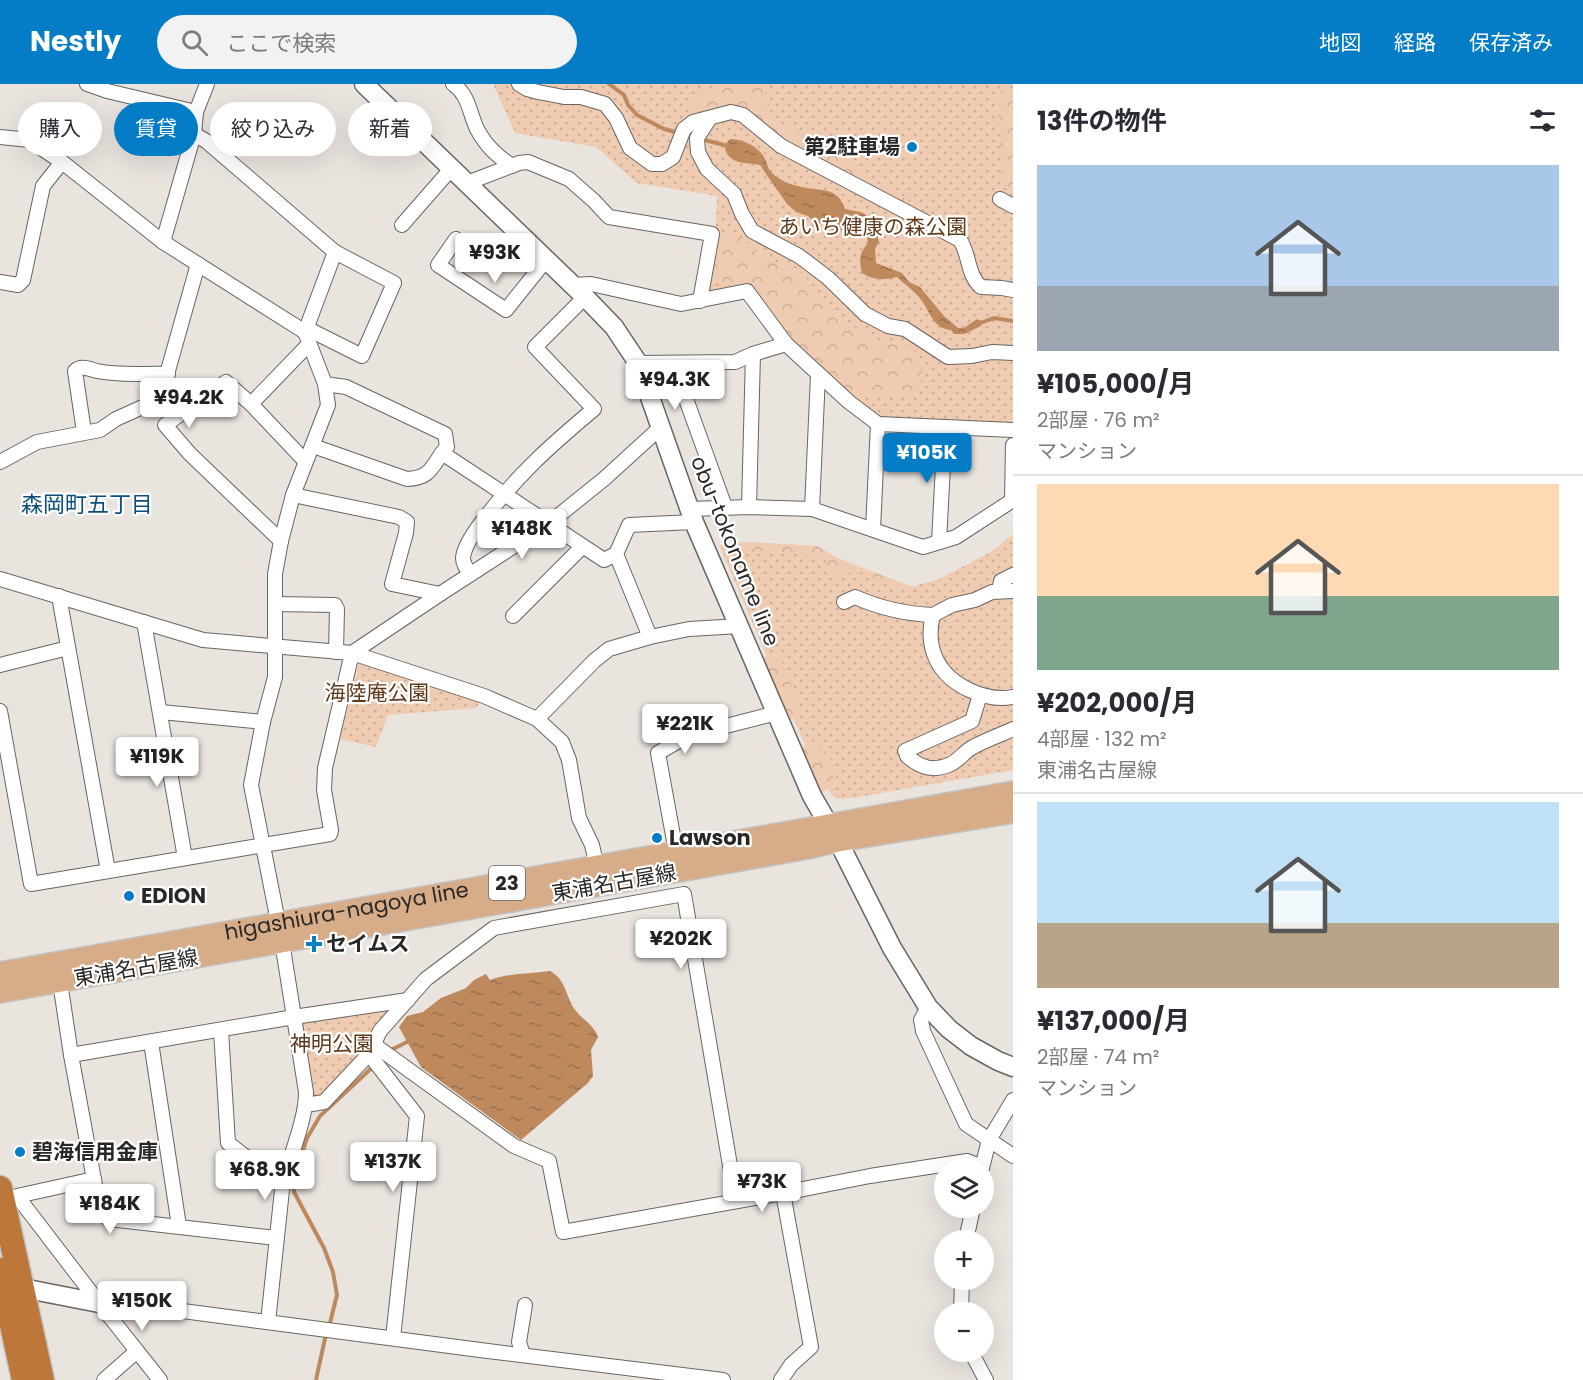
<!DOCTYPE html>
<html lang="ja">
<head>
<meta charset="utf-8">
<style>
	body { margin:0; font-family:Poppins,"Noto Sans JP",sans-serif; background:#f2f2f3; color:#2b2b33; height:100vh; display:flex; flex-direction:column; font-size:22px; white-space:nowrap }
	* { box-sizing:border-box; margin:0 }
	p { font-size:20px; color:#7c7c81 }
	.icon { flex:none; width:33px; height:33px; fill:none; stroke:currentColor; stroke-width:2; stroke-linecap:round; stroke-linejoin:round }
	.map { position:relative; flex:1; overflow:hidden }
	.details { display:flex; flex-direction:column; background:#fff; width:570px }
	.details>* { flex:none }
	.hud { position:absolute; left:18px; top:18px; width:570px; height:54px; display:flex; gap:12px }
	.controls { position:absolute; left:934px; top:1074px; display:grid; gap:12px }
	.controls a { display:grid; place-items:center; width:60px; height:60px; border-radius:50%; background:#fff; box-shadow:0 6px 24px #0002; font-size:30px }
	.price { position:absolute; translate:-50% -51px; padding:0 14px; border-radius:6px; background:#fff; color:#222; font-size:20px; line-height:39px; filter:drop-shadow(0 2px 3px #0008) }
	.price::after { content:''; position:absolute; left:50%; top:36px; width:18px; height:14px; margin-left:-9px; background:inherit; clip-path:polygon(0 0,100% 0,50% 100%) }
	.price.on { background:#047dc6; color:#fff }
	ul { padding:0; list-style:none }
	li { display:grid; align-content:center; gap:12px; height:318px; padding:0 24px }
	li+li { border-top:2px solid #e1e1e2 }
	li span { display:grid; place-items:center; height:186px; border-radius:0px; color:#555 }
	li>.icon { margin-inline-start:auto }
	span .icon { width:108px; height:108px; fill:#fffc; stroke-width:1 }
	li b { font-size:26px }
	h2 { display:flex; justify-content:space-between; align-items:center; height:72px; padding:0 24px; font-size:26px }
	.chip { padding:0 21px; border-radius:27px; background:#fff; box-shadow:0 6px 24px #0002; font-size:21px; line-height:54px }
	.chip.on { background:#047dc6; color:#fff }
	header { display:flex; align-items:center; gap:36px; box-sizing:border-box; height:84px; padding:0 30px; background:#047dc6; color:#fff }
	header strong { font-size:28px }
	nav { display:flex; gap:33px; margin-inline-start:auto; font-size:21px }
	.search { width:420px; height:54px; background:#f2f2f3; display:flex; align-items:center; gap:15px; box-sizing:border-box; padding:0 21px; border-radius:33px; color:#7c7c81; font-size:22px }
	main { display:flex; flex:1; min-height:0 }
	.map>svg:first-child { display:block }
</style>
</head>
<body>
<header>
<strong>Nestly</strong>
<div class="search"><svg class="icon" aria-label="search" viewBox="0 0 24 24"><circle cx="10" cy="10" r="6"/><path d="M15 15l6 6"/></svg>ここで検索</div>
<nav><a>地図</a><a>経路</a><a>保存済み</a></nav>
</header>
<main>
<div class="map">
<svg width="1013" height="1296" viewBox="0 0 1013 1296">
	<defs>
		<pattern id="green-dots" width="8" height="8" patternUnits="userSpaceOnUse" patternTransform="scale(1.5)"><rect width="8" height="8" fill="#efcbb1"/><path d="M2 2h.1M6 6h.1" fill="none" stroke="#cdae98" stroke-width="1.8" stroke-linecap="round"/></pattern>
		<pattern id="forest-crowns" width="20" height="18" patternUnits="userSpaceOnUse" patternTransform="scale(1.5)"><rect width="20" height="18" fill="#efcbb1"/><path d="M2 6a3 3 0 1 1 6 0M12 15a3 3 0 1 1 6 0" fill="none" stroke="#cdae98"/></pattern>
		<pattern id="water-ripples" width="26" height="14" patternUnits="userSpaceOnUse" patternTransform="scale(1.5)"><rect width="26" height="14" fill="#bf895e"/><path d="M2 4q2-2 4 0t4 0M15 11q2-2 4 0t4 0" fill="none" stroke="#9b704d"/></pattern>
	</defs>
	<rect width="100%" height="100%" fill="#eae4df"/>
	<g fill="url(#green-dots)">
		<path d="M 493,0 L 1013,0 L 1013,346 L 878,340 L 747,207 L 700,217 L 715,172 L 717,112 L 637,99 L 596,63 L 515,49 Z"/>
		<path d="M 1013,450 L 1013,686 L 853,714 L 836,715 L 821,698 L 719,461 L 745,458 L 817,462 L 835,473 L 912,503 L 939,495 L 991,468 Z"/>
		<path d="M 359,579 L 484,612 L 476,624 L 388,631 L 376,663 L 340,655 Z"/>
		<path d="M 408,916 L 324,1018 L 306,1021 L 294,933 Z"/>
	</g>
	<g fill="url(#forest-crowns)">
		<path d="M 722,0 L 757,0 L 764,4 L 771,30 L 777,37 L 862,83 L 866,92 L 949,141 L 944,148 L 781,62 L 743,31 L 689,26 L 688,14 Z"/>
		<path d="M 1013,5 L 1013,106 L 1002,98 L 997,8 Z"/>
		<path d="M 717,149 L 735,149 L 764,173 L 802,189 L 829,222 L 843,235 L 878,259 L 913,261 L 923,291 L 916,311 L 845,309 L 786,260 L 747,207 L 711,196 C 713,180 718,165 717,149 Z"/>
		<path d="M 745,458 L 817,462 L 835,473 L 912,503 L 909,509 L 860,488 L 832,491 L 825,476 L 798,469 L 762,467 L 736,469 L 731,460 Z"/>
		<path d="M 771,569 L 780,572 L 803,631 L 790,636 L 761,576 Z"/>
		<path d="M 814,657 L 833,678 L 833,699 L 821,710 L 800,665 Z"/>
	</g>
	<g fill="url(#water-ripples)">
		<path d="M 731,55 C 745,56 760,63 766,77 C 768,82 768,85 772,89 C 781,98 795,102 807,104 C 824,107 838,104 845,125 C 850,126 855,127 860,128 C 872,132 877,148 879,158 L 875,165 L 876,179 L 902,189 L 909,198 L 920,203 L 944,232 L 958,244 L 964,244 L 977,235 L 980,237 L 981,242 L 964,250 L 954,250 L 951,246 C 930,245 929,220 915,209 C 909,203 903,199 897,193 C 883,196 875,197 862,189 C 859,176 859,169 868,159 L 867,152 L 860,142 L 835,148 L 825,140 L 815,139 L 808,132 L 796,128 L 787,120 L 760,81 C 753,79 743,80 736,77 C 725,73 721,61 731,55 Z"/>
		<path d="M 550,887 C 567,896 565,913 576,927 C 583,936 594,941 598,953 L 591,966 L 593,992 L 588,999 L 521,1056 L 421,983 L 399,943 L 407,932 L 423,928 L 441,914 L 466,904 L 474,896 L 486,890 L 490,896 C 509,889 529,890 550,887 Z"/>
	</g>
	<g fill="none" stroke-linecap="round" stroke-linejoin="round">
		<g stroke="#bf895e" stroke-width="4">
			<path d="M 609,0 L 624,11 L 628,21 L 637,31 L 664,45 L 679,49"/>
			<path d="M 701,55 L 728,62"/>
			<path d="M 978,240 L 994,234 L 1013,237"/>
			<path d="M 329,1243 L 337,1211 L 333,1188 L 324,1164 L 294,1108 L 294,1093 L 307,1054 L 320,1032 L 391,966 L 411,956"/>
			<path d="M 316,1296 L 326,1250"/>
		</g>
		<defs>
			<g id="street">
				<path d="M 87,0 L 107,7 L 196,28"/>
				<path d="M 453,0 C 469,11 469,28 477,45 C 486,62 497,72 512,82"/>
				<path d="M 519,0 L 527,5 L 538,8 L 564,13 L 581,13 L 605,20 L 616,34 L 630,64 L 652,80 L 662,80 L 673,73 L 684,45 L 693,38 L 731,28 L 743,31 L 781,62 L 960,156 C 970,171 967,191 981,203 L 1002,204 L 1013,206"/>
				<path d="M 710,34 L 697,54 L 698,68 L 707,85 L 734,110 L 742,130 L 752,147 L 799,172 L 828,194 L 865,230 L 888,242 L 905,245 L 948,273 L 972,272 L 992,268 L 1013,269"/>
				<path d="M 194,50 L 206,57 L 335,168 L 305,248"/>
				<path d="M 0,53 L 29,56 L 62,78 L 163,158 L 305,248 L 325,300 L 328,321 L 293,411 L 281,457 L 275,490 L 275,593 L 263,638 L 251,701 L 282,858 L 306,1008 C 306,1038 288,1075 282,1106 L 268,1238"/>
				<path d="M 467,99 L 519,79 L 528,78 L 569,95 L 594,117 L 609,133 L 712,150 L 700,217"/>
				<path d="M 1000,115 L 1013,122"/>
				<path d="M 402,141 L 451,85"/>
				<path d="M 456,155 L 438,181 L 506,226 L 546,176"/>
				<path d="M 163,158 L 194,50 L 196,28 L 207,0"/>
				<path d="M 0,198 L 18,201 L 23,196 L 43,102 L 62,78"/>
				<path d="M 573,201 L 591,200 L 681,220 L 747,207 L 786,260 L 849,318 L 878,340 L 1013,346"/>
				<path d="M 306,244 L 362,272 L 394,199 L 335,168"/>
				<path d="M 638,279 L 735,278 L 753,270 L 786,260"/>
				<path d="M 673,279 L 725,423"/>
				<path d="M 325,300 L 346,303 L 445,350 L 447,363 L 442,369 L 604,476 L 616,470"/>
				<path d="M 251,320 L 309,260"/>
				<path d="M 84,348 L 75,287 C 81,281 89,285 97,287 C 120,292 145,289 168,290"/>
				<path d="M 313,362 L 407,395 C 429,394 431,385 442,369"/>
				<path d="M 0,378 L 37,358 L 100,346 L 116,335 L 160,315 L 198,180"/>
				<path d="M 293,411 L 399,433 L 407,438 L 406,449 L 392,500 L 440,510"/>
				<path d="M 1012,417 L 1013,361"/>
				<path d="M 749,423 L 753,270"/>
				<path d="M 690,425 L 749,423 L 812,425 L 923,463 L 956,453 L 1013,416"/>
				<path d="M 812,425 L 818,291"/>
				<path d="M 873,445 L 878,340"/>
				<path d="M 281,457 L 190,370 L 165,341 L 226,298 L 251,320 L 305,377"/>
				<path d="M 939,458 L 945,343"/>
				<path d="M 471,490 C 467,485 463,481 463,474 C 464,462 475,447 482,438 C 516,392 551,361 594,325 L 535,263 L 585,213"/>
				<path d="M 0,495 L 203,556 L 352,569 L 484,612 L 537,635 L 562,658 L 569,676 L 579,734 L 592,761 L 597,783"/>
				<path d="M 999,507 L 1001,497 L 1013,491"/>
				<path d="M 1013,507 L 992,508 L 975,516 L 952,521 L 933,531 C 929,546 930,563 937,577 C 950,602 986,618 1013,613"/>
				<path d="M 59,512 L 108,787"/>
				<path d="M 844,518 L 855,513 C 880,524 905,530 933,531"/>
				<path d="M 275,520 L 335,521 L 337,525 L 336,568"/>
				<path d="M 513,532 L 582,463"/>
				<path d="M 144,538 L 185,774"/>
				<path d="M 650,553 L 616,470 L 629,441 L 694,438"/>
				<path d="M 0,581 L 68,564"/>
				<path d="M 0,627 L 31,800 L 330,750 L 331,746 L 324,706 L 325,684 L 352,569 L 440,510 L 548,440 L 604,395 L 661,343"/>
				<path d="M 161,628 L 263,638"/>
				<path d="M 537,635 L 594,577 L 609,565 L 650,553 L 689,545 L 740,542"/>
				<path d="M 905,667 L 972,637 L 980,611"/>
				<path d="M 907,672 C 921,684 933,688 951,680 C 959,676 965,667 973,663 C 986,656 1000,651 1013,645"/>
				<path d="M 676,768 L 658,669 L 687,652 L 777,629"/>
				<path d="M 60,898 L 71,971 L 100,1128 L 109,1135 L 276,1154"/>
				<path d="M 928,923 L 921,936 L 923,947 L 966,1040 L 1013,1072"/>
				<path d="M 221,946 L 228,1059 L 246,1073 L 286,1084"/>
				<path d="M 151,958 L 179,1142"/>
				<path d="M 373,960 L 514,1062 L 549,1077 L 563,1148 L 783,1109 L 870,1092 L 967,1077 L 982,1083"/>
				<path d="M 369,970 L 417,1032 L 393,1254"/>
				<path d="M 71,971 L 294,933 L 408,916"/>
				<path d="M 306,1021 L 324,1018 L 369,970 L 380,947 L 426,895 L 494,844 L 684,810 L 736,1117"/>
				<path d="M 982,1084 L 989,1056 L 1013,1016"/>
				<path d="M 94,1095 L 17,1112 L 99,1219 L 160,1296"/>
				<path d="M 966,1156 L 973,1124"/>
				<path d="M 99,1219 L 175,1226 L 480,1266 L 723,1296"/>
				<path d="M 961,1228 L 962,1196"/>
				<path d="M 971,1268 L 986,1296"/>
				<path d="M 523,1271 L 519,1258 L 525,1221"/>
				<path d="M 104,1296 L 137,1267"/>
				<path d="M 781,1296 L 791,1281 L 811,1263 L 783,1109"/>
			</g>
			<g id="secondary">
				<path d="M 364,0 L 585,213 L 614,243 L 638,279 L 694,438 L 812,712 L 838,757 L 892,864 L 928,923 L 949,945 L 971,962 L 998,977 L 1013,983"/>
				<path d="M 12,1202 L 99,1219"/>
			</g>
			<g id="primary">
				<path id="s1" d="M 0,889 L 1013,708"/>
				<path d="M 0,908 L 808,764 L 838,757 L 1013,728"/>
			</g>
			<g id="highway">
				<path d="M 0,1104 L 42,1296"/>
				<path d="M 0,1186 L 24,1296"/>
			</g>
		</defs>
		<use href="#street" stroke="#6a6560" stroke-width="16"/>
		<use href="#secondary" stroke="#6a6560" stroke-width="21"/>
		<use href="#primary" stroke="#c3c3c2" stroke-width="24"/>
		<use href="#highway" stroke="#c3c3c2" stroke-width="27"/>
		<use href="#street" stroke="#fff" stroke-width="14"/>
		<use href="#secondary" stroke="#fff" stroke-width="18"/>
		<use href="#primary" stroke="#d7ad89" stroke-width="21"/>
		<use href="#highway" stroke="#bd773b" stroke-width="24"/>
	</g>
	<g fill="#047dc6" stroke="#fff" stroke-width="2">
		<circle cx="912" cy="63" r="6"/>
		<circle cx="657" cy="754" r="6"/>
		<circle cx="129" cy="812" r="6"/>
		<path d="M311 851h6v6h6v6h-6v6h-6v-6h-6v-6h6z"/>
		<circle cx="20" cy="1068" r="6"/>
	</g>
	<g text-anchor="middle" stroke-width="4.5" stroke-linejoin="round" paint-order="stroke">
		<rect fill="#fff" stroke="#6a6867" stroke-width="1.5" x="489" y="782" width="36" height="34" rx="4.5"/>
		<g font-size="20" font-weight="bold" fill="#2a2826">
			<text x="507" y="806">23</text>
		</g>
		<g font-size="21" font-weight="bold" fill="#2a2826" stroke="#fff" text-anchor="start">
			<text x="900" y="70" text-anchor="end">第2駐車場</text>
			<text x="669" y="761">Lawson</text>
			<text x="141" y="819">EDION</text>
			<text x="326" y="867">セイムス</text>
			<text x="32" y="1075">碧海信用金庫</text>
		</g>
		<g font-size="21" fill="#5f3919" stroke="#fff">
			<text x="873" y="150">あいち健康の森公園</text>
			<text x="377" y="616">海陸庵公園</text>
			<text x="332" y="967">神明公園</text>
		</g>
		<g font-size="21" fill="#2a2826" stroke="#fff">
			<text transform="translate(735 467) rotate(68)" y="7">obu-tokoname line</text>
			<text transform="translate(614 799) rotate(-10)" y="7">東浦名古屋線</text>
			<text dy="7" stroke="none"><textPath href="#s1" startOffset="352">higashiura-nagoya line</textPath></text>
			<text transform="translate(136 884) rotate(-10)" y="7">東浦名古屋線</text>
		</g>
		<g font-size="22" fill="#094e7d" stroke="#fff">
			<text x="87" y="428">森岡町五丁目</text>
		</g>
	</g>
</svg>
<div class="controls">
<a><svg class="icon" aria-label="layers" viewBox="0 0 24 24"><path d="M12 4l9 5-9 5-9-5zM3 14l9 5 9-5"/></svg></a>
<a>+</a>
<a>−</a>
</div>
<b class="price" style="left:495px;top:200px">¥93K</b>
<b class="price" style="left:675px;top:327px">¥94.3K</b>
<b class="price" style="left:189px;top:345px">¥94.2K</b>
<b class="price on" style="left:927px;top:400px">¥105K</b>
<b class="price" style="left:522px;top:476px">¥148K</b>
<b class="price" style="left:685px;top:671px">¥221K</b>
<b class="price" style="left:157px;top:704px">¥119K</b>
<b class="price" style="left:681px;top:886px">¥202K</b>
<b class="price" style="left:393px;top:1109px">¥137K</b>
<b class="price" style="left:265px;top:1117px">¥68.9K</b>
<b class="price" style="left:762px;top:1129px">¥73K</b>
<b class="price" style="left:110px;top:1151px">¥184K</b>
<b class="price" style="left:142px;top:1248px">¥150K</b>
<div class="hud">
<a class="chip">購入</a>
<a class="chip on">賃貸</a>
<a class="chip">絞り込み</a>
<a class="chip">新着</a>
</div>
</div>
<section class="details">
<h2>13件の物件<svg class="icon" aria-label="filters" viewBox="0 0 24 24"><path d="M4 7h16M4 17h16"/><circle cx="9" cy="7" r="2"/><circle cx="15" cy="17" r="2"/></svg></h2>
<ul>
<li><span style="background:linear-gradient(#a9c7e8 65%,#9aa5b1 0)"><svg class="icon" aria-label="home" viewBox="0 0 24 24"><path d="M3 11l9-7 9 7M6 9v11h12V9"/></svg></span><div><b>¥105,000/月</b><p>2部屋 · 76 m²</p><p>マンション</p></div></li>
<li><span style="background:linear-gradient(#ffd9b3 60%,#7fa58c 0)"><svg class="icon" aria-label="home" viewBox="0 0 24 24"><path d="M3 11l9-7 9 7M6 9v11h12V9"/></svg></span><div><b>¥202,000/月</b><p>4部屋 · 132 m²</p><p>東浦名古屋線</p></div></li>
<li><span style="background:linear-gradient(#bfe0f5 65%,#b9a48a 0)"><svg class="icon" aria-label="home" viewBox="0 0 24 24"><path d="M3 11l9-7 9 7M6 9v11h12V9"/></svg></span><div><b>¥137,000/月</b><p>2部屋 · 74 m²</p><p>マンション</p></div></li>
</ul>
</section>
</main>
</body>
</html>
